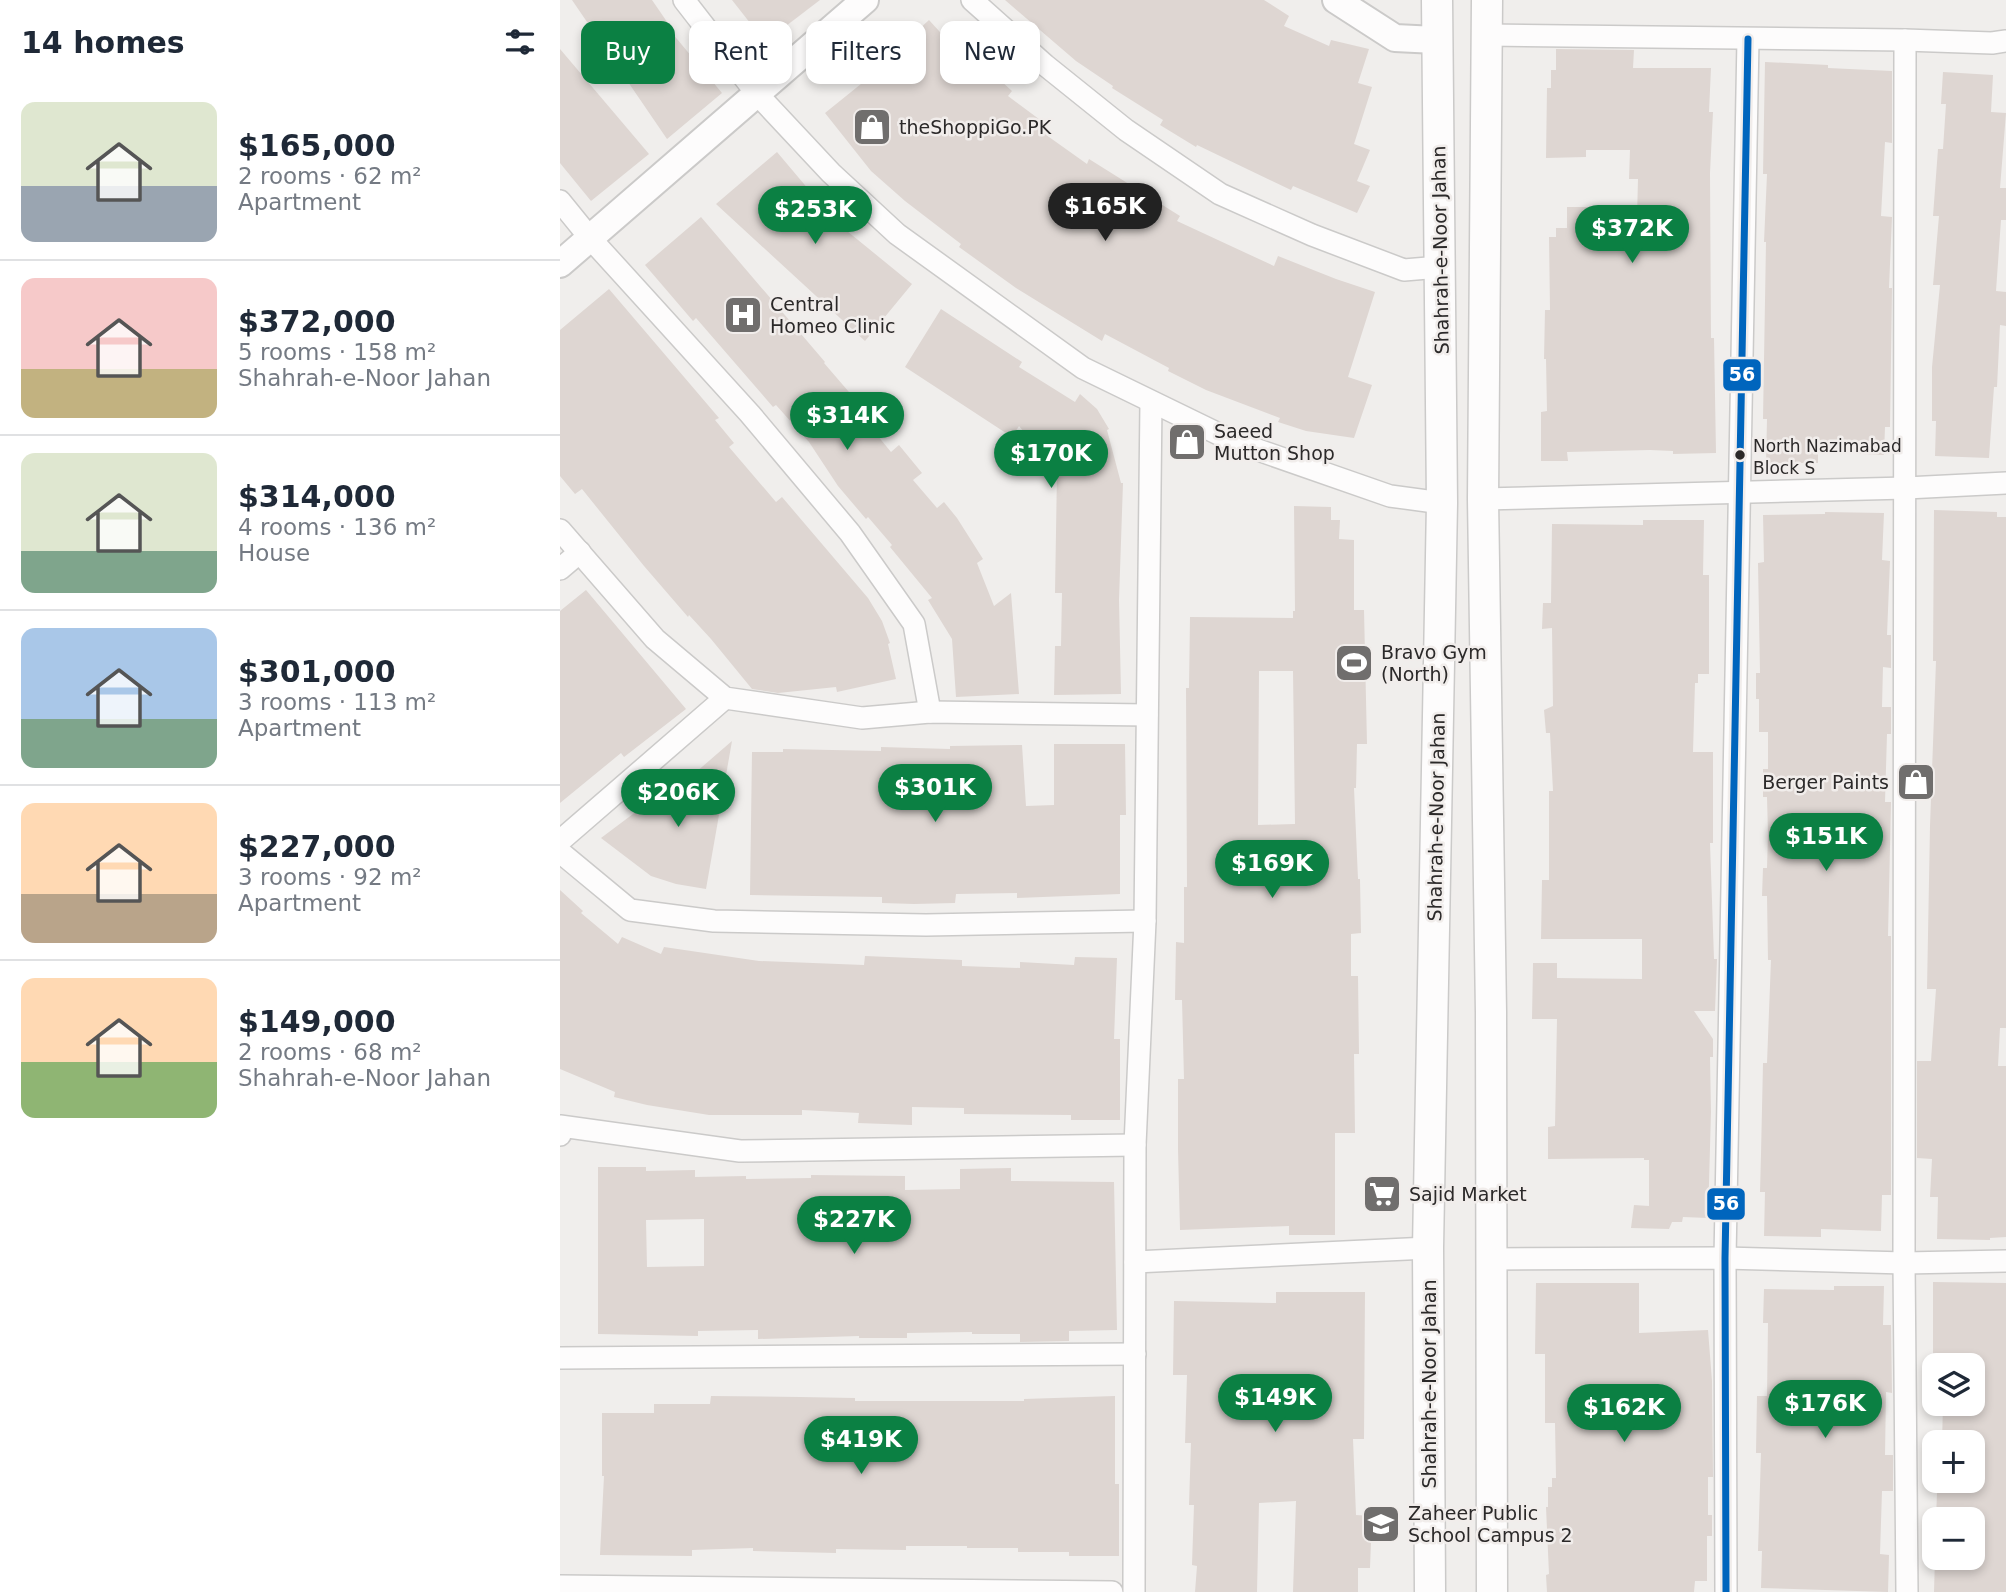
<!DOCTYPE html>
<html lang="en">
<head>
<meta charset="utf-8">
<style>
	body { margin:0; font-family:"DejaVu Sans",sans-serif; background:#f2f2f3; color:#1f2937; height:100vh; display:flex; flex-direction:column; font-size:26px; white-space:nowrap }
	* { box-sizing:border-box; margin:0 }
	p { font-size:23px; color:#747a83 }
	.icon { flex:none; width:38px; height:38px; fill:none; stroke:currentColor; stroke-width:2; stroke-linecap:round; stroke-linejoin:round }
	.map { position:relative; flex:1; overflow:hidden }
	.sheet { display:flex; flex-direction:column; background:#fff; width:560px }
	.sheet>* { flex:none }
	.hud { position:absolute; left:21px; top:21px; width:665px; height:63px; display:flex; gap:14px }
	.tools { position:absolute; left:1362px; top:1353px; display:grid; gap:14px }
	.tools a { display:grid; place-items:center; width:63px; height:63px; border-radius:14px; background:#fff; box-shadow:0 4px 10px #0003; font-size:35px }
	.price { position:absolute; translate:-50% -60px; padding:0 16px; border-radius:24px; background:#0b8043; color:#fff; font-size:23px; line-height:46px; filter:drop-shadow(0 2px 4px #0008) }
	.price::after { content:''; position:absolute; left:50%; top:42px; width:21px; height:16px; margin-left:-10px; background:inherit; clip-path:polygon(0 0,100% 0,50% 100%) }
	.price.current { background:#222; color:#fff }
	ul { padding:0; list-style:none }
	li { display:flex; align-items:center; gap:21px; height:175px; padding:0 21px }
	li+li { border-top:2px solid #e0e1e3 }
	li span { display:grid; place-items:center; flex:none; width:196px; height:140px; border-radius:14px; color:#555 }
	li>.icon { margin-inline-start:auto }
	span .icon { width:84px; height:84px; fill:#fffc; stroke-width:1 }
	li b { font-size:30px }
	h2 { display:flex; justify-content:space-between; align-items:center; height:84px; padding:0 21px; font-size:30px }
	.tag { padding:0 24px; border-radius:14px; background:#fff; box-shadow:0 4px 10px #0003; font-size:24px; line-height:63px }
	.tag.current { background:#0b8043; color:#fff }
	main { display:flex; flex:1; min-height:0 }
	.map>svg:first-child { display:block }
</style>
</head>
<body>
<main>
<section class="sheet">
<h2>14 homes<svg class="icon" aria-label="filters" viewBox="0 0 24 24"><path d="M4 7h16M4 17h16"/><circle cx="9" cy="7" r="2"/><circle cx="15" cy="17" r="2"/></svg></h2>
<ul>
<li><span style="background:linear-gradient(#dfe7d0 60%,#9aa5b1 0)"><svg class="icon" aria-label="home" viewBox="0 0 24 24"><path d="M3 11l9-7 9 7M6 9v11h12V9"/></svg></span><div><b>$165,000</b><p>2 rooms · 62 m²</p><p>Apartment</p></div></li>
<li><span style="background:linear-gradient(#f6c9c9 65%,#c2b280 0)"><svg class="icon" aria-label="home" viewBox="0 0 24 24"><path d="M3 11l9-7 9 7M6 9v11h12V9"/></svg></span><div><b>$372,000</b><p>5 rooms · 158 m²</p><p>Shahrah-e-Noor Jahan</p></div></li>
<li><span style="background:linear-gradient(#dfe7d0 70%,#7fa58c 0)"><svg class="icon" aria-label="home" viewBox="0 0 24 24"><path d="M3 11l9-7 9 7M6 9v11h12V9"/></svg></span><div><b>$314,000</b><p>4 rooms · 136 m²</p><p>House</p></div></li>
<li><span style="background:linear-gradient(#a9c7e8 65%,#7fa58c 0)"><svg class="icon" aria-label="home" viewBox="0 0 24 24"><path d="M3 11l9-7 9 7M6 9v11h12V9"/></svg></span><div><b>$301,000</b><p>3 rooms · 113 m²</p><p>Apartment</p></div></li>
<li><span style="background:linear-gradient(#ffd9b3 65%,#b9a48a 0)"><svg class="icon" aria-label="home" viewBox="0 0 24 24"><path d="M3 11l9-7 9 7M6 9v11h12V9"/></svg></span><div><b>$227,000</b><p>3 rooms · 92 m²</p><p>Apartment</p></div></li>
<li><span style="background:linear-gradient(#ffd9b3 60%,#8fb573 0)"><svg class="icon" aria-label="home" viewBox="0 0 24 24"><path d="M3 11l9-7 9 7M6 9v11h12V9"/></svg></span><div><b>$149,000</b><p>2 rooms · 68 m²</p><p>Shahrah-e-Noor Jahan</p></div></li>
</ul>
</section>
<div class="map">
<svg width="1446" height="1592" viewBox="0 0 1446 1592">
	<rect width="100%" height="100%" fill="#f0eeec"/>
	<g fill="#ded6d2" fill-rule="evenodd">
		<path d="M 12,0 L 92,0 L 114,32 L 112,33 L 162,93 L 107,139 Z"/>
		<path d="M 172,0 L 260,0 L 205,42 Z"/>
		<path d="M 445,0 L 704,0 L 729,16 L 724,26 L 769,46 L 771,40 L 809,49 L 798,83 L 812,87 L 794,144 L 810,150 L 797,181 L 810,186 L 797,213 L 733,186 L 731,190 L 637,145 L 636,147 L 600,125 L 603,120 L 552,88 L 553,86 L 516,61 Z"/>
		<path d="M 369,20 L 410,65 L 416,58 L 452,91 L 448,96 L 487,125 L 482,132 L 527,164 L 529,159 L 620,216 L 617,221 L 714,266 L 718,256 L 776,279 L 815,292 L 788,377 L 812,385 L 794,438 L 746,431 L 718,422 L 720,418 L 646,390 L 608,371 L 609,368 L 545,334 L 542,341 L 456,288 L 399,247 L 401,244 L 345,201 L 311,171 L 265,113 L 322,67 L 320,65 Z"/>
		<path d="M 0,49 L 89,154 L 31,201 L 0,163 Z"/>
		<path d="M 996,49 L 1074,50 L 1073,68 L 1151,68 L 1149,112 L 1153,112 L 1150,173 L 1151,338 L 1154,338 L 1156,453 L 1113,454 L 1113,451 L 1090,450 L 1007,452 L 1008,461 L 981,461 L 981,412 L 987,411 L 986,359 L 984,359 L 985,310 L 990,310 L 989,237 L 996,237 L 996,228 L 1007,228 L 1007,207 L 1035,207 L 1035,218 L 1077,217 L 1078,179 L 1069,179 L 1070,150 L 1026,150 L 1026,157 L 986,158 L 987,88 L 991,88 L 991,70 L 996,70 Z"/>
		<path d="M 1205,62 L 1268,65 L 1268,68 L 1332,71 L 1332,143 L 1325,142 L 1321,216 L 1332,217 L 1329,288 L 1332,288 L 1330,427 L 1325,427 L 1324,455 L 1258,452 L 1258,463 L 1206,463 L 1207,419 L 1203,419 L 1206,242 L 1204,242 L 1207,174 L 1203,174 Z"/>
		<path d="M 1383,72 L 1433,75 L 1431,112 L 1446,113 L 1440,188 L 1446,188 L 1446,220 L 1441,220 L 1436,291 L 1446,292 L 1446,326 L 1440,325 L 1437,387 L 1434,387 L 1429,458 L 1375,456 L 1376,421 L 1372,421 L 1372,367 L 1380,285 L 1373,285 L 1379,216 L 1373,216 L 1378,149 L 1383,149 L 1386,104 L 1381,104 Z"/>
		<path d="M 217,152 L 276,222 L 352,284 L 305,341 L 156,204 Z"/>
		<path d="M 141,217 L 265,362 L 264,363 L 295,399 L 290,402 L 331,452 L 339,445 L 362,473 L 353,480 L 377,508 L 384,502 L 397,518 L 423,559 L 417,563 L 434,606 L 451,593 L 459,694 L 396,697 L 392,639 L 368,600 L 372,598 L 330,547 L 332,545 L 308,517 L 306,519 L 278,486 L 249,442 L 216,405 L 213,407 L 136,318 L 133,321 L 85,265 Z"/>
		<path d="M 49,289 L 159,418 L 155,420 L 174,443 L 169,447 L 216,502 L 222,497 L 308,598 L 322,621 L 330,643 L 328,644 L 336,679 L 277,692 L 276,687 L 218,693 L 192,689 L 151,639 L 129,615 L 128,617 L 84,566 L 22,489 L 15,494 L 0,476 L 0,330 Z"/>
		<path d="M 381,309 L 462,362 L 459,367 L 515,402 L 520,394 L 537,409 L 549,429 L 547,430 L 561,483 L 563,483 L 559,600 L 561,694 L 494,695 L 495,646 L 501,646 L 502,593 L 495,593 L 497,472 L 459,426 L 452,437 L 345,367 Z"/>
		<path d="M 734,506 L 771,507 L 771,520 L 780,520 L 779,539 L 794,540 L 794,610 L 804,610 L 807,744 L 797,744 L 796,788 L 794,788 L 798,879 L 800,879 L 801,933 L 791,934 L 791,976 L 798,976 L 799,1054 L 794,1054 L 795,1133 L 775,1133 L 775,1235 L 729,1235 L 729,1226 L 620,1230 L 618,1149 L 618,1079 L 624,1079 L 622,1000 L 615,1000 L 616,942 L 624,943 L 624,887 L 627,887 L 626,688 L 629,688 L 630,617 L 733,618 L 733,611 L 735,611 ZM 699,671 L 733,671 L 735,824 L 698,825 Z"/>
		<path d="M 1374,510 L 1437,512 L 1437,517 L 1446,517 L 1446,1028 L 1440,1028 L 1438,1066 L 1446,1066 L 1446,1237 L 1430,1238 L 1430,1240 L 1377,1239 L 1378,1197 L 1370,1197 L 1372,1159 L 1357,1158 L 1357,1061 L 1371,1061 L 1376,989 L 1367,989 L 1370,826 L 1376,661 L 1373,661 Z"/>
		<path d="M 1265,512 L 1324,513 L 1322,560 L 1330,561 L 1327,635 L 1331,635 L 1331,668 L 1323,667 L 1322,707 L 1331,707 L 1331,734 L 1327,734 L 1325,802 L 1331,802 L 1328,936 L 1331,936 L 1331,1195 L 1322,1195 L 1321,1231 L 1261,1229 L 1261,1237 L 1204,1236 L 1205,1192 L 1200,1192 L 1201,1154 L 1203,1063 L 1207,1063 L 1211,960 L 1208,960 L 1207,896 L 1202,896 L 1203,868 L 1207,868 L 1208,834 L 1207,797 L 1203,797 L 1203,769 L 1208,769 L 1208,732 L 1199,732 L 1199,699 L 1196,699 L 1196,673 L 1200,673 L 1198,563 L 1204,562 L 1203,515 L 1265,514 Z"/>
		<path d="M 1083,520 L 1144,520 L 1143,575 L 1149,575 L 1149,674 L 1138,674 L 1138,683 L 1135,683 L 1133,752 L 1153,752 L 1153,843 L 1150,843 L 1154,959 L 1157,959 L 1155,1011 L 1134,1011 L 1153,1039 L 1153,1057 L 1150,1057 L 1151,1112 L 1148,1218 L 1123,1217 L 1122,1222 L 1112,1222 L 1109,1229 L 1071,1228 L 1074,1205 L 1089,1206 L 1089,1160 L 1084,1160 L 1084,1158 L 988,1159 L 988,1127 L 995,1126 L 997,1019 L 972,1019 L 973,963 L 997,963 L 997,978 L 1082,979 L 1082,939 L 981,939 L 982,880 L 989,880 L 989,791 L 993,791 L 990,733 L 986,733 L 984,710 L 993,706 L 992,628 L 982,629 L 983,603 L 991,603 L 992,524 L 1083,525 Z"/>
		<path d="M 26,590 L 126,709 L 64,757 L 61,753 L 0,803 L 0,611 Z"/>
		<path d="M 172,741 L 146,889 L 116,884 L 91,876 L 41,838 L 85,805 L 91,811 Z"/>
		<path d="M 494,744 L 565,744 L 566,815 L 560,815 L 560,894 L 457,898 L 457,893 L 396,894 L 395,903 L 354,904 L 322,903 L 322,897 L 190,895 L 192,752 L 223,752 L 223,749 L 321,751 L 321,747 L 390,749 L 390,746 L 462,745 L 466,806 L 494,805 Z"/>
		<path d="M 0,890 L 23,911 L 21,913 L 58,944 L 62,937 L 101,954 L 104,947 L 199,961 L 304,965 L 305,956 L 402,960 L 402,966 L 460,968 L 460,962 L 514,965 L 515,957 L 557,958 L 554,1039 L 560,1039 L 560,1120 L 511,1120 L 511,1115 L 404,1114 L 404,1108 L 352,1107 L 352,1125 L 298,1123 L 299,1113 L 242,1110 L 242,1115 L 149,1115 L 87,1105 L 54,1097 L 55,1092 L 0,1069 Z"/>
		<path d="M 38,1167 L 86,1167 L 86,1171 L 135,1170 L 135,1177 L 186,1176 L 186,1179 L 251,1178 L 251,1175 L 345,1176 L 345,1190 L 400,1189 L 400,1169 L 451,1168 L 451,1181 L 554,1182 L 557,1330 L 509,1331 L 509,1341 L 460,1342 L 460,1334 L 412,1334 L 412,1332 L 347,1333 L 347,1338 L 299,1338 L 299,1336 L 198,1339 L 198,1330 L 138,1331 L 138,1336 L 38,1334 ZM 144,1219 L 144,1266 L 87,1267 L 86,1220 Z"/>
		<path d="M 1373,1282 L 1446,1283 L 1446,1592 L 1374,1592 L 1375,1558 L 1412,1558 L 1412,1519 L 1376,1519 L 1377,1493 L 1383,1493 L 1383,1480 L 1412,1480 L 1412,1442 L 1382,1442 L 1383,1404 L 1412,1404 L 1412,1365 L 1379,1365 L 1379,1356 L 1373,1356 Z"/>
		<path d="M 976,1283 L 1079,1283 L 1079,1333 L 1148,1330 L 1152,1381 L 1153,1477 L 1148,1477 L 1148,1515 L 1152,1515 L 1152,1536 L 1147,1536 L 1147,1581 L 1135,1581 L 1134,1592 L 987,1592 L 986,1575 L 989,1574 L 986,1507 L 988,1507 L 988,1487 L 992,1487 L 992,1478 L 996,1478 L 995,1423 L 985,1423 L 985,1354 L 975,1354 Z"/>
		<path d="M 1274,1286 L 1324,1286 L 1323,1325 L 1331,1325 L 1332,1393 L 1326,1392 L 1325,1455 L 1333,1455 L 1333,1491 L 1322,1491 L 1320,1554 L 1329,1555 L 1328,1592 L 1201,1588 L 1202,1551 L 1198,1551 L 1201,1453 L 1196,1453 L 1197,1396 L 1207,1396 L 1208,1323 L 1203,1323 L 1204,1289 L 1274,1290 Z"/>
		<path d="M 716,1292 L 805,1292 L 804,1439 L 793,1439 L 796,1515 L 812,1516 L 810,1568 L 798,1568 L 798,1592 L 733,1592 L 736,1501 L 699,1503 L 697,1592 L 635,1592 L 637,1566 L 632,1565 L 634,1505 L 629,1505 L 631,1443 L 625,1443 L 627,1375 L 613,1375 L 614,1301 L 716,1303 Z"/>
		<path d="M 151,1396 L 240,1397 L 295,1398 L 295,1401 L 464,1401 L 464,1399 L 555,1396 L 555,1484 L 559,1484 L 559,1556 L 509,1556 L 509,1552 L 458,1552 L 458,1548 L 407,1548 L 407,1546 L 346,1546 L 346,1550 L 276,1549 L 276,1553 L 193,1551 L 193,1548 L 132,1550 L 132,1556 L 40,1555 L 44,1476 L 42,1476 L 42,1413 L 94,1413 L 94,1404 L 150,1404 Z"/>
	</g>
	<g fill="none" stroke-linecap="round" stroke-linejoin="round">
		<defs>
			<g id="minor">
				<path d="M 124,0 L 197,94 L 271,173 L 337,234 L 523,368 L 675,442 L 830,496 L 882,503"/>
				<path d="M 412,0 L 485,65 L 566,130 L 660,194 L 752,235 L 844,270 L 880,267"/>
				<path d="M 927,35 L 1345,40 L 1432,43 L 1446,41"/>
				<path d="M 1345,40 L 1344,1263 L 1347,1592"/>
				<path d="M 0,201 L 30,238 L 190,414 L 290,533 L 354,624 L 370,712"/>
				<path d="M 923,499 L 1346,488 L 1446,483"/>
				<path d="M 0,530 L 95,639 L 165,698 L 302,718 L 370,712 L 587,715"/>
				<path d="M 0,569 L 20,552"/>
				<path d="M 0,841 L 165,698"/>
				<path d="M 0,852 L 70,910 L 154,921 L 366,925 L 585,921"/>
				<path d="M 0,1135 L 0,1126 L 180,1151 L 575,1145"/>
				<path d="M 932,1259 L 1165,1258 L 1344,1263 L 1446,1261"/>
				<path d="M 575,1262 L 868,1248"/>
				<path d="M 0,1358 L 575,1354"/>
				<path d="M 0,1586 L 552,1592"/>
				<path d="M 574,1592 L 575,1145 L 585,921 L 591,402"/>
				<path d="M 1166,1592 L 1165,1258 L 1188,39"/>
			</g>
			<g id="tertiary">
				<path d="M 776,0 L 835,38 L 876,40"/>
				<path d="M 0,264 L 305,0"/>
			</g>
			<g id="secondary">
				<path d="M 927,0 L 923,499 L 931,1012 L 932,1592"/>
				<path d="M 870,1592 L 868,1248 L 882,503 L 877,0"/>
			</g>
		</defs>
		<use href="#minor" stroke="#cbcac9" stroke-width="24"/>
		<use href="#tertiary" stroke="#cbcac9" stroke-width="30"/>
		<use href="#secondary" stroke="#cbcac9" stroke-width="33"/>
		<use href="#minor" stroke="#fdfcfc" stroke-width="21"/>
		<use href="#tertiary" stroke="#fdfcfc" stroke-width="26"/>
		<use href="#secondary" stroke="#fdfcfc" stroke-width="30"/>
		<defs>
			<path id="bus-1" d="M 1166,1592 L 1165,1258 L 1188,39"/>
		</defs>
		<use href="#bus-1" stroke="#f1edeb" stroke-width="12"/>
		<use href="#bus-1" stroke="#0065bd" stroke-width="7"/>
	</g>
	<defs>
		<symbol id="shop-square" viewBox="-11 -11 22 22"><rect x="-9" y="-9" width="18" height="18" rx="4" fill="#706e6d" stroke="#f1edeb"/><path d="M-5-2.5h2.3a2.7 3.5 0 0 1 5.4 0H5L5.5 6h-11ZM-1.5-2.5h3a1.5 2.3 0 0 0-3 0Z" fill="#fff"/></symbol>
		<symbol id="hospital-square" viewBox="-11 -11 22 22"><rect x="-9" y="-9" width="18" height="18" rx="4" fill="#706e6d" stroke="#f1edeb"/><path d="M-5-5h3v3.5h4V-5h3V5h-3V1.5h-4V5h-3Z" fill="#fff"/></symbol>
		<symbol id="stadium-square" viewBox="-11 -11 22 22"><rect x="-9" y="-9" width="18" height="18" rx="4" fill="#706e6d" stroke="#f1edeb"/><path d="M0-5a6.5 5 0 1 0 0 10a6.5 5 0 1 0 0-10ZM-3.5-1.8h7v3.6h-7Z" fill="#fff"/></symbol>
		<symbol id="supermarket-square" viewBox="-11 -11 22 22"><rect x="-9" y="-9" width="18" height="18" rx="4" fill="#706e6d" stroke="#f1edeb"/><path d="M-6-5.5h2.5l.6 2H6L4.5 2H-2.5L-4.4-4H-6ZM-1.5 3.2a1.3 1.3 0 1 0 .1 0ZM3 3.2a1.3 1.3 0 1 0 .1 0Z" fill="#fff"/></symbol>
		<symbol id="school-square" viewBox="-11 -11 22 22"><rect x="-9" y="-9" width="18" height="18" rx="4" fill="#706e6d" stroke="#f1edeb"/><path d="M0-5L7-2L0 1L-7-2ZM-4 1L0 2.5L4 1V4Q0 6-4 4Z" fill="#fff"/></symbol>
	</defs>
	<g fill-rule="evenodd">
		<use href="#shop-square" x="290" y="105" width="44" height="44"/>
		<use href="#hospital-square" x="161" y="293" width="44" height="44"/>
		<use href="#shop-square" x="605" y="420" width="44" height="44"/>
		<use href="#stadium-square" x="772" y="641" width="44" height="44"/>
		<use href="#shop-square" x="1334" y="760" width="44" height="44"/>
		<use href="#supermarket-square" x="800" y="1172" width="44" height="44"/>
		<use href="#school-square" x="799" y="1502" width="44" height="44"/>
	</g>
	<circle fill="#2b2929" stroke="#f1edeb" stroke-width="2.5" cx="1180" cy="455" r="6"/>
	<g text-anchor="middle" stroke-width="5" stroke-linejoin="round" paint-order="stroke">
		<g font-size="17" fill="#2b2929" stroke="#f1edeb" text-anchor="start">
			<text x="1193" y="452">North Nazimabad<tspan x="1193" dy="22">Block S</tspan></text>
		</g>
		<g font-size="19" fill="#2b2929" stroke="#f1edeb" text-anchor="start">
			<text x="339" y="134">theShoppiGo.PK</text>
			<text x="210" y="311">Central<tspan x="210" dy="22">Homeo Clinic</tspan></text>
			<text x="654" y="438">Saeed<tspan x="654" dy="22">Mutton Shop</tspan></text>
			<text x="821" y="659">Bravo Gym<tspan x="821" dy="22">(North)</tspan></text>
			<text x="1329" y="789" text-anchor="end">Berger Paints</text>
			<text x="849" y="1201">Sajid Market</text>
			<text x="848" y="1520">Zaheer Public<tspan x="848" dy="22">School Campus 2</tspan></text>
		</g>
		<g font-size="19" fill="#2b2929" stroke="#f1edeb">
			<text transform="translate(880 250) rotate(-91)" y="7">Shahrah-e-Noor Jahan</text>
			<text transform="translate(876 817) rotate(-89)" y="7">Shahrah-e-Noor Jahan</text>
			<text transform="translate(869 1384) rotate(-90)" y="7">Shahrah-e-Noor Jahan</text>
		</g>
	</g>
	<g stroke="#f1edeb" stroke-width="2.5">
		<rect x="1162" y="358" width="40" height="34" rx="7" fill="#0065bd"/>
		<rect x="1146" y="1187" width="40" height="34" rx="7" fill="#0065bd"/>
	</g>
	<g font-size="19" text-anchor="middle" font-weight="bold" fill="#fff">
		<text x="1182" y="381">56</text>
		<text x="1166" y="1210">56</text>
	</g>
</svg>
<div class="tools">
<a><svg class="icon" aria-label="layers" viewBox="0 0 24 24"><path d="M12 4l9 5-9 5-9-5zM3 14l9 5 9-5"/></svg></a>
<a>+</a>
<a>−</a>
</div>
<b class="price current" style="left:545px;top:243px">$165K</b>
<b class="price" style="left:255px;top:246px">$253K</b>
<b class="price" style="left:1072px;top:265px">$372K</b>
<b class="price" style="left:287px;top:452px">$314K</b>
<b class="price" style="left:491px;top:490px">$170K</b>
<b class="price" style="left:375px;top:824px">$301K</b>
<b class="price" style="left:118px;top:829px">$206K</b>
<b class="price" style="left:1266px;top:873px">$151K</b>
<b class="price" style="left:712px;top:900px">$169K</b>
<b class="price" style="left:294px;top:1256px">$227K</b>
<b class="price" style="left:715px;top:1434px">$149K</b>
<b class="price" style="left:1265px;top:1440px">$176K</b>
<b class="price" style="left:1064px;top:1444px">$162K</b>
<b class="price" style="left:301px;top:1476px">$419K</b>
<div class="hud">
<a class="tag current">Buy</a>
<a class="tag">Rent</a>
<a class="tag">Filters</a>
<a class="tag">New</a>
</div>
</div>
</main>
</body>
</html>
